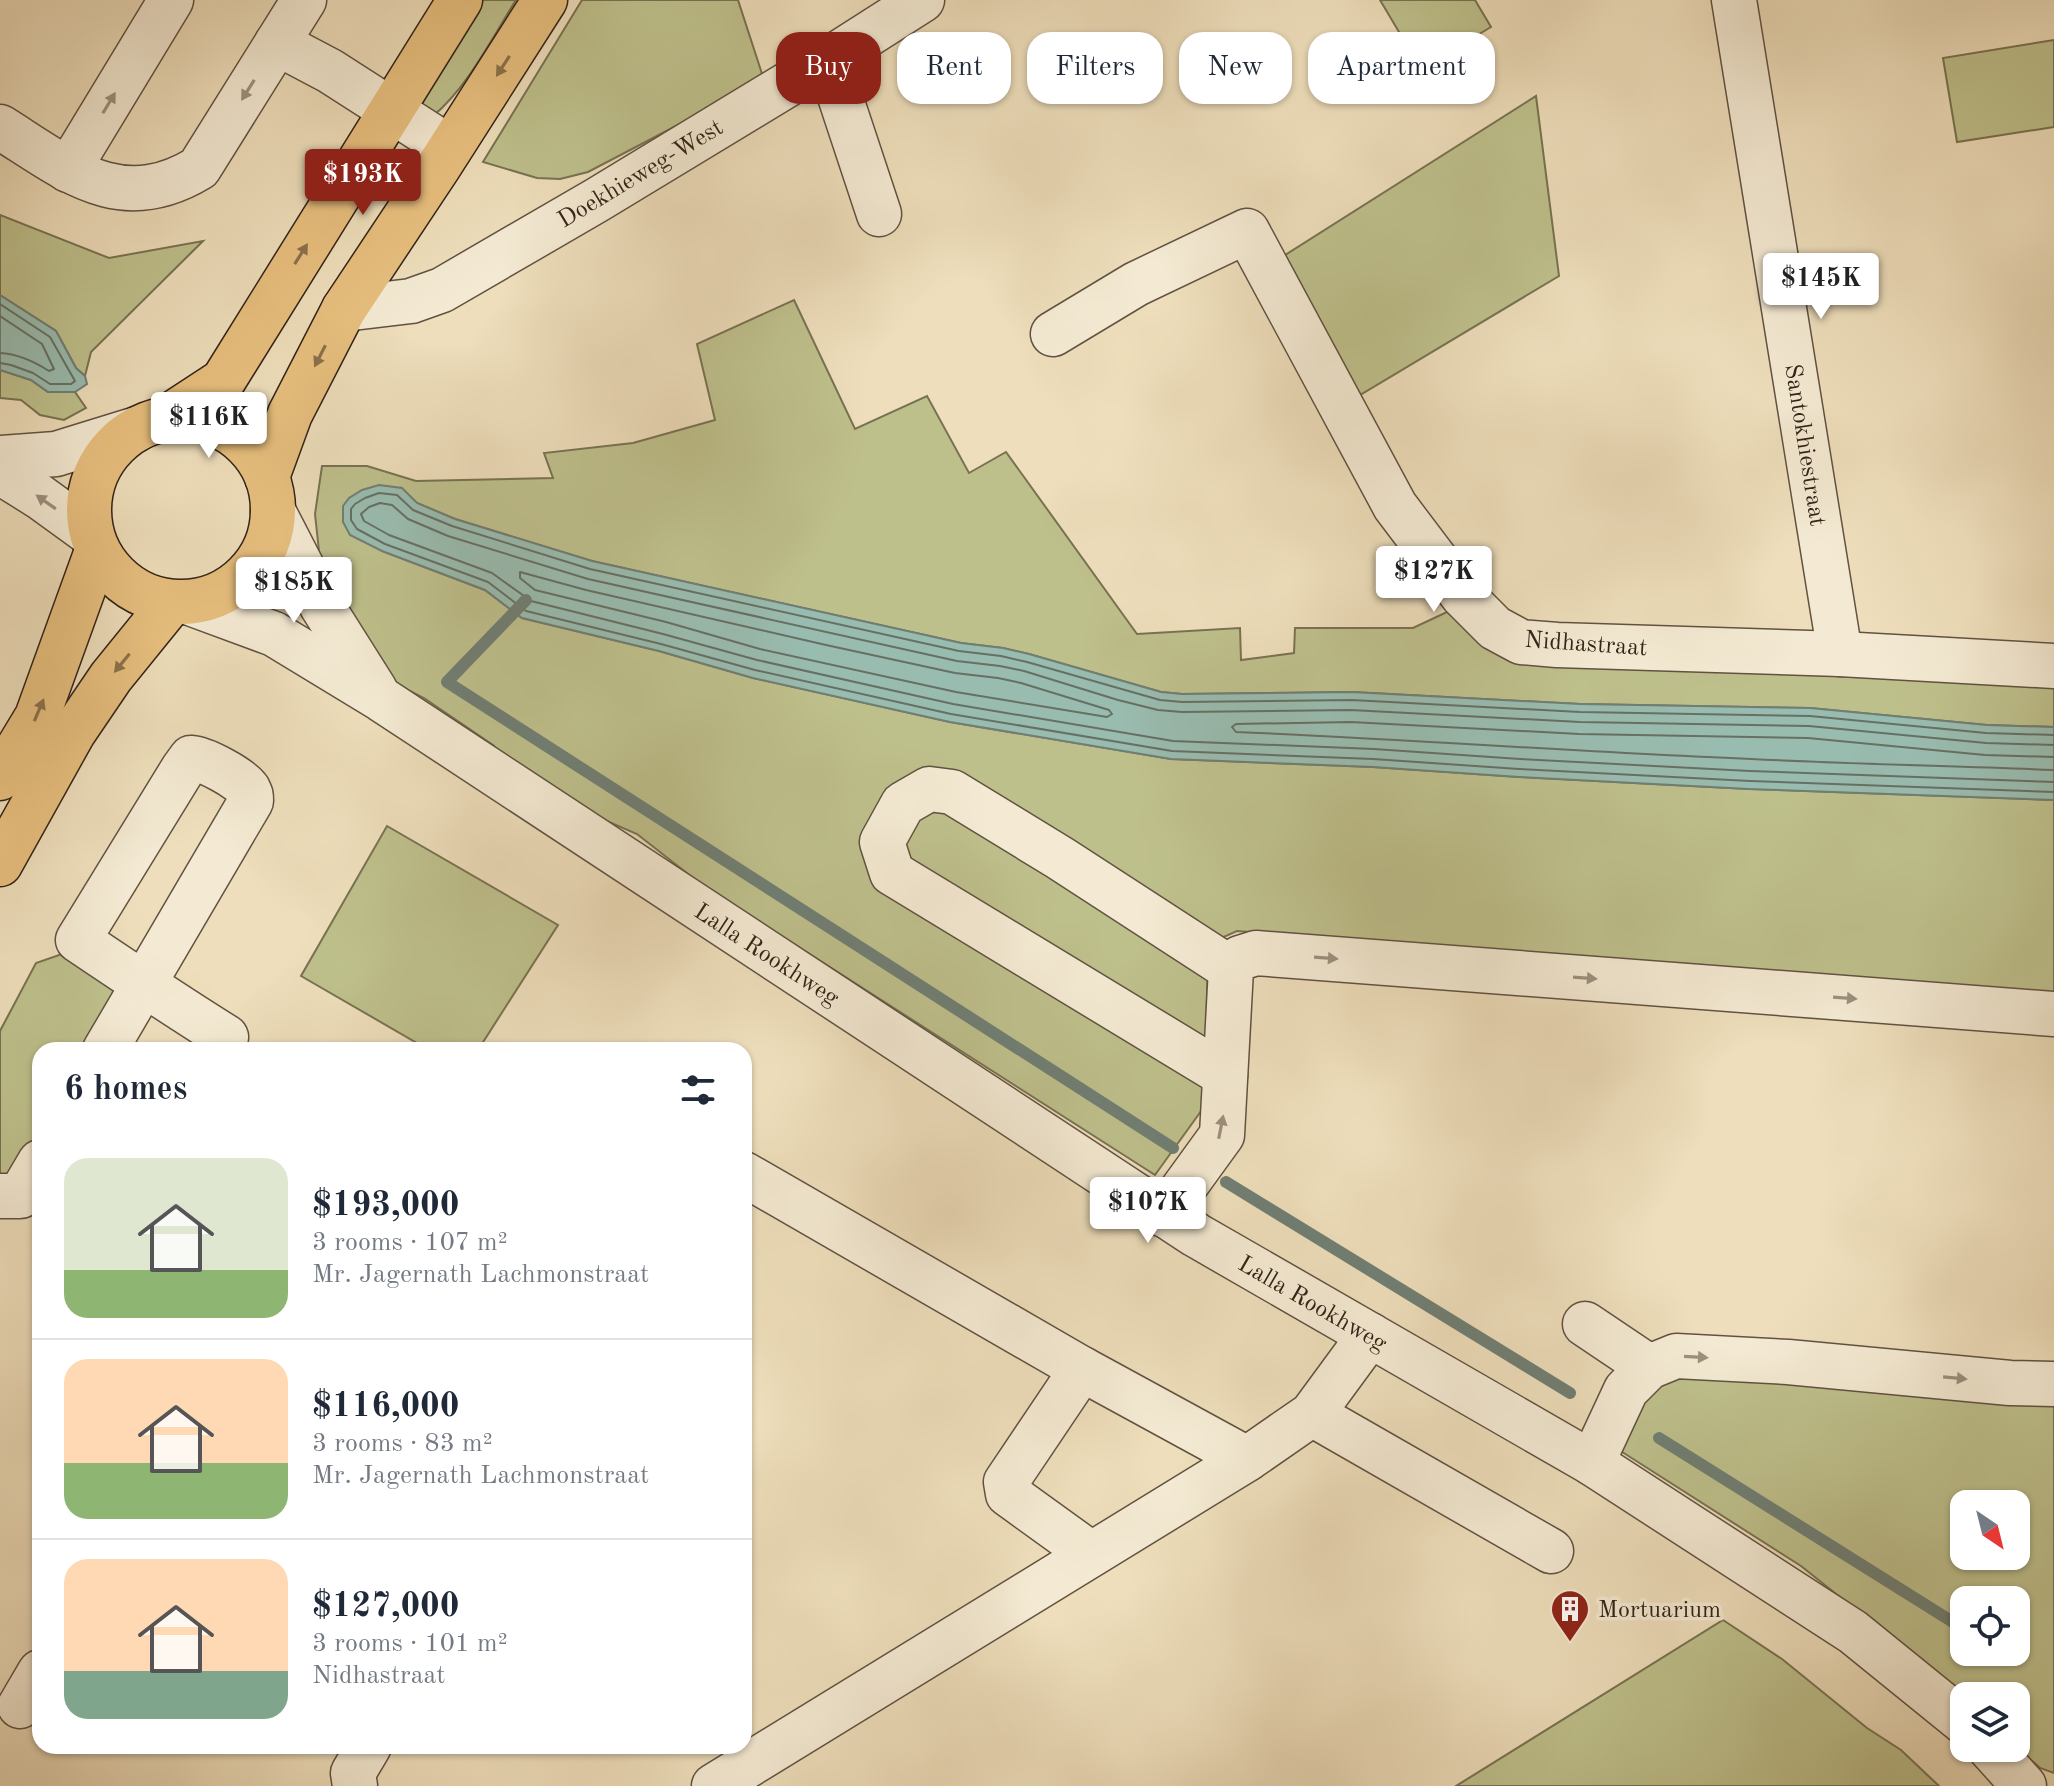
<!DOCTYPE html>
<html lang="en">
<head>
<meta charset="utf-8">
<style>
	body { margin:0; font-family:"Old Standard TT",serif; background:#f6f6f7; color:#1f2937; height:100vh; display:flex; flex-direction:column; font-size:30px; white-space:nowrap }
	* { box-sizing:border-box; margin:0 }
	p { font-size:26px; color:#747a83 }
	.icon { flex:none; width:44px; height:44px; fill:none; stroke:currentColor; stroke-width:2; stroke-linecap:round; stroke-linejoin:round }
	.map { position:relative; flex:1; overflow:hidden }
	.side { position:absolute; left:32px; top:1042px; width:720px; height:712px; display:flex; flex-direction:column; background:#fff; border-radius:24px; box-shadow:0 2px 6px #0004 }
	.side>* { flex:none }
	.top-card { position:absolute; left:776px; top:32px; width:760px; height:72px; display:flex; gap:16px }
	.needle { width:52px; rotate:145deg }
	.buttons { position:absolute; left:1950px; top:1490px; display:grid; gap:16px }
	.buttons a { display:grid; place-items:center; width:80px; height:80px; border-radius:16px; background:#fff; box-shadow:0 2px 6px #0004; font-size:40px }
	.price { position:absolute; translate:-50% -68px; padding:0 18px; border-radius:8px; background:#fff; color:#222; font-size:26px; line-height:52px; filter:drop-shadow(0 2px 4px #0008) }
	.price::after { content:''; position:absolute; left:50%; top:48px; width:24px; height:18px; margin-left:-12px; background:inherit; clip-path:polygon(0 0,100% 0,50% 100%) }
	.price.selected { background:#8f2418; color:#fff }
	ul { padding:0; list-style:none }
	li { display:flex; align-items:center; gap:24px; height:200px; padding:0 32px }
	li+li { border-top:2px solid #e0e1e3 }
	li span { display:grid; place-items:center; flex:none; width:224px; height:160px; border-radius:24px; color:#555 }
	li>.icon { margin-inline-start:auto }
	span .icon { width:96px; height:96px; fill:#fffc; stroke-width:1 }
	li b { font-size:34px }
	h2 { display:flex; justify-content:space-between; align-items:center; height:96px; padding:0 32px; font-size:34px }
	.pill { padding:0 28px; border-radius:24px; background:#fff; box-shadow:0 2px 6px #0004; font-size:28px; line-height:72px }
	.pill.selected { background:#8f2418; color:#fff }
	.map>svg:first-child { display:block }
</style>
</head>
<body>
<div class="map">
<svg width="2054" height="1786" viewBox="0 0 2054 1786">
	<rect width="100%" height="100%" fill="#eedebb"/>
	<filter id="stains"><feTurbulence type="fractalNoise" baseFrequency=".0025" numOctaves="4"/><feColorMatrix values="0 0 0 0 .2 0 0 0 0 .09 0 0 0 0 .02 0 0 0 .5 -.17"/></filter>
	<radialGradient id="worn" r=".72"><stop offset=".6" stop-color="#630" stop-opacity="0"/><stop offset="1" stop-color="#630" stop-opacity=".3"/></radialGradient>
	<g fill="#bec08c" stroke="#787252" stroke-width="2" fill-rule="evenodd">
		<path d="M 479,0 L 516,0 C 492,38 468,87 433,116 L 416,101 Z"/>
		<path d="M 582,0 L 738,0 L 764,80 L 588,172 L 560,179 L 537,178 L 483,162 Z"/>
		<path d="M 1380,0 L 1475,0 L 1491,27 L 1421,69 Z"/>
		<path d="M 2054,40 L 2054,127 L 1957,142 L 1943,58 Z"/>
		<path d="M 1536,96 L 1559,276 L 1350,401 L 1282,257 Z"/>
		<path d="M 0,215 L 109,258 L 203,241 L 91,352 L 85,376 L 76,368 L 56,331 L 0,295 Z"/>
		<path d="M 794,300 L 855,429 L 927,396 L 969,473 L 1006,452 L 1137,634 L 1240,628 L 1241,660 L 1294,653 L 1295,628 L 1413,628 L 1447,612 L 1492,646 L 2054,686 L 2054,727 L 1987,725 L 1810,708 L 1580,704 L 1352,692 L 1182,694 L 1161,692 L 1029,654 L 1003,648 L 961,643 L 592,561 L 455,519 L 417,503 L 401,488 L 382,551 L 485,590 L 522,618 L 659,651 L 753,678 L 950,722 L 1171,759 L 1373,767 L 1519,777 L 1749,789 L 2054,800 L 2054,996 L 1237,931 L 1219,939 L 1208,956 L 1204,1107 L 1155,1175 L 706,888 L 637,834 L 593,815 L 530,782 L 493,745 L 424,698 L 382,677 L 321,570 L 315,514 L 322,466 L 367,466 L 416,481 L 553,478 L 544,453 L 633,443 L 715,420 L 697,344 Z"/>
		<path d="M 0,370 L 31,380 L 48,392 L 75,392 L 86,408 L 64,420 L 40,415 L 21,400 L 0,398 Z"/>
		<path d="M 387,826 L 558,925 L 478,1050 L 429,1050 L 301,976 Z"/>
		<path d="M 82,947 L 117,967 L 122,1003 L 94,1050 L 40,1050 L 40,1143 L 0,1201 L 0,1031 L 36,963 Z"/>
		<path d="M 1657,1376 L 2054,1391 L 2054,1773 L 2040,1768 L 2016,1746 L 2016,1696 L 1964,1696 L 1801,1566 L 1619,1450 ZM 1964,1504 L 2016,1504 L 2016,1556 L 1964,1556 ZM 1964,1600 L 2016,1600 L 2016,1652 L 1964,1652 Z"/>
		<path d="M 1723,1620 L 1782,1659 L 1867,1728 L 1901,1750 L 1939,1786 L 1456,1786 Z"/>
	</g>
	<g fill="#99bcb0" stroke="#707f74" stroke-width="2">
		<path d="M 0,295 L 56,331 L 76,368 L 85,376 L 87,384 L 75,392 L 48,392 L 31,380 L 0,370 Z"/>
		<path d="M 379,485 L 402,488 L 417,503 L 455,519 L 592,561 L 961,643 L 1003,648 L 1029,654 L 1161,692 L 1182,694 L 1352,692 L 1580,704 L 1810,708 L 1987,725 L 2054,727 L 2054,800 L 1749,789 L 1519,777 L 1373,767 L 1171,759 L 950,722 L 753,678 L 659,651 L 522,618 L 485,590 L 382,551 L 350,535 L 343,522 L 343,506 L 349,498 L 362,490 Z"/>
	</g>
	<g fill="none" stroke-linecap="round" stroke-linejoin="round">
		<g stroke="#667064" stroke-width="2">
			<path d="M 0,304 L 50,337 L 75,381 L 71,384 L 50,384 L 33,373 L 11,365 L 0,363"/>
			<path d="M 0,316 L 42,344 L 54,369 L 49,371 C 35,362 18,354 0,353"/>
			<path d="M 520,572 L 586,590 L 826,645 L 955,673 L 998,678 L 1021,683 L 1109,710 L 1112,714 L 1107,717 L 956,692 L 760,649 L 666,622 L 535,590 L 520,578 Z"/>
			<path d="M 2054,735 L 1986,733 L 1810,716 L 1580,712 L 1352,700 L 1182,702 L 1160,700 L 1027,662 L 1001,656 L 959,651 L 590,569 L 452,526 L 413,510 L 397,495 L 379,493 L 365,498 L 355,504 L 351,509 L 351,520 L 357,529 L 385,544 L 488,582 L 526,611 L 661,644 L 755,670 L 951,714 L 1172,751 L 1373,759 L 1519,769 L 1750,781 L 2054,792"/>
			<path d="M 2054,745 L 1986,743 L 1809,726 L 1580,722 L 1351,710 L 1182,712 L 1158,710 L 1118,700 L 1024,671 L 1000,666 L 957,661 L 588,579 L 448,536 L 408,519 L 392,505 L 380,503 L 369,507 L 361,514 L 364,521 L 389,535 L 492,573 L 531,601 L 663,634 L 757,660 L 953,704 L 1173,741 L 1374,749 L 1520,759 L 1750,771 L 2054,782"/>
			<path d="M 2054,757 L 1985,755 L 1808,738 L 1579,734 L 1351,722 L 1236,724 L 1232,727 L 1236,732 C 1407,739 1579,752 1751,759 C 1852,764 1953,766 2054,770"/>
		</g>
		<g stroke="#707f74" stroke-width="12">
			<path d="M 526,600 L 447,682 L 1173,1148"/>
			<path d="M 1226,1182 L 1570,1393"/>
			<path d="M 1659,1438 L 1964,1629"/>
			<path d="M 2000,1652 L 2006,1655"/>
		</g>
		<defs>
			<g id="minor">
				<path d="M 1734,0 L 1840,654"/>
				<path d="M 277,43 L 330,71 L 450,148"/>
				<path d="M 828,60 L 879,214"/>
				<path d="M 0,127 C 67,169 120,216 199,168 L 304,0"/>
				<path d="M 68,170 L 171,0"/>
				<path d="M 344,309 L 411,301 L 442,290 L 597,200 L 828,60 L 922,0"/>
				<path d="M 1053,334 L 1136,284 L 1247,231 L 1395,506 L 1463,596 L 1495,628 L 1521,642 L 1557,645 L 1840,654 L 2054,666"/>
				<path d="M 0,458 L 56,454 L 137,429"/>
				<path d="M 0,472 L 40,497 L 91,534"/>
				<path d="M 273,511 L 322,606 L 375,690"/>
				<path d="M 190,603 L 274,634 L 381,699 L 1196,1235 L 1592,1463 L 1853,1632 L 1964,1722"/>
				<path d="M 105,1050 L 251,801 C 251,795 251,795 248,789 C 240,778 205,759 191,758 L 183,769 L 78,940 C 127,973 176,1006 226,1037 L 218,1050"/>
				<path d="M 1225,1075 L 892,873 L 882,842 L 903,804 L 929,789 L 952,792 L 1060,858 L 1231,969"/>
				<path d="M 744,1174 L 1082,1369 L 1247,1459"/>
				<path d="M 0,1196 L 20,1196 L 40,1162"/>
				<path d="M 1164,1215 L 1222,1135 L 1231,969 L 1240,958 L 1256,953 L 2054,1014"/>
				<path d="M 1585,1324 L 1649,1367"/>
				<path d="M 1082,1369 L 1006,1482 L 1008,1494 L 1091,1554"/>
				<path d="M 1312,1414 L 1551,1551"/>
				<path d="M 1592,1463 L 1626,1390 L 1649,1367 L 1676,1356 L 1788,1362 L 2010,1383 L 2054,1384"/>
				<path d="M 20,1706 L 40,1672"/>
				<path d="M 1990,1748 L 2024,1786"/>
				<path d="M 355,1786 L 353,1773 L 369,1746"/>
				<path d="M 714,1786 L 1247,1459 L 1312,1414 L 1370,1335"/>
			</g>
			<g id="major">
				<circle cx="181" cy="510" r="92"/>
				<path d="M 165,419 L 223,381 L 460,0"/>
				<path d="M 267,477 L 290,414 L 344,309 L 439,166 L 545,0"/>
				<path d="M 0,778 L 37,717 L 97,551"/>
				<path d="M 0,864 L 73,733 L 111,677 L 171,603"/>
			</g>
		</defs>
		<use href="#minor" stroke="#615242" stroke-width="47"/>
		<use href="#major" stroke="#322319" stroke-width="47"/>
		<use href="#minor" stroke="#f4ead3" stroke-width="44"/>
		<use href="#major" stroke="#e7bf7e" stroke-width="44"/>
	</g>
	<defs><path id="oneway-solid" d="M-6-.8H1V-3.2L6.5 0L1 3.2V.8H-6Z" transform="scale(2)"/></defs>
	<g fill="#8c714c">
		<use href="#oneway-solid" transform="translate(503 66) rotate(123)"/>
		<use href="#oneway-solid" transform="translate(301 254) rotate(-58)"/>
		<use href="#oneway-solid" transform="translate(320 356) rotate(117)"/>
		<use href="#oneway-solid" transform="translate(122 663) rotate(129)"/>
		<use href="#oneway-solid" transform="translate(39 710) rotate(-67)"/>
	</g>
	<g fill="#9d907f">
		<use href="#oneway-solid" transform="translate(248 90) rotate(122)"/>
		<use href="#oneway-solid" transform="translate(109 103) rotate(-59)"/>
		<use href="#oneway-solid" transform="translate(46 502) rotate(-145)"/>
		<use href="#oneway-solid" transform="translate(1326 958) rotate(4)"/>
		<use href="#oneway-solid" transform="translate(1585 978) rotate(4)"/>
		<use href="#oneway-solid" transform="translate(1845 998) rotate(4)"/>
		<use href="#oneway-solid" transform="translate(1221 1127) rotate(-79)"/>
		<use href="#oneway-solid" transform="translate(1696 1357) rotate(3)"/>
		<use href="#oneway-solid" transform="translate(1955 1378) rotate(5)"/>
	</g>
	<defs>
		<symbol id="building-pin" viewBox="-11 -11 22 30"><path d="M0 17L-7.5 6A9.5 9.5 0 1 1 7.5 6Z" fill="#8f2418" stroke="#f4ead3"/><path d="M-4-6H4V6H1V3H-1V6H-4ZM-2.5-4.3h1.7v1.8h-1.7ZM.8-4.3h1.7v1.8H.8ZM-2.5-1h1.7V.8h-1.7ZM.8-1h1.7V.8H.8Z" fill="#fff"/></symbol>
	</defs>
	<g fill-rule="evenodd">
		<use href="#building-pin" x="1548" y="1587" width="44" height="60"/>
	</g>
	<g text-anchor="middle" stroke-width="7" stroke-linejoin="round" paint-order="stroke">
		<g font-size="24" fill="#322319" stroke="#f4ead3">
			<text transform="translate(640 173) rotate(-31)" y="8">Doekhieweg-West</text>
			<text transform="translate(1806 445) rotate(81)" y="8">Santokhiestraat</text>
			<text transform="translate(1586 643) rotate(4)" y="8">Nidhastraat</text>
			<text transform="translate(767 954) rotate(33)" y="8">Lalla Rookhweg</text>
			<text transform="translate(1313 1303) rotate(30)" y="8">Lalla Rookhweg</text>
		</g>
		<g font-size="24" fill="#322319" stroke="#f4ead3" text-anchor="start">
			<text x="1598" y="1617">Mortuarium</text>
		</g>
	</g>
	<rect width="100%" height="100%" filter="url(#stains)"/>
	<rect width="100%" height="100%" fill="url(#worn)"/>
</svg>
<div class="buttons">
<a><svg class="needle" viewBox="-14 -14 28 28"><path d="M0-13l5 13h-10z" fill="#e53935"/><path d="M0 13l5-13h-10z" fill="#747a83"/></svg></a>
<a><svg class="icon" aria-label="locate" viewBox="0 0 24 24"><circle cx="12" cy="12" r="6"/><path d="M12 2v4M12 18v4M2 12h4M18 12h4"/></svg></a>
<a><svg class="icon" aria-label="layers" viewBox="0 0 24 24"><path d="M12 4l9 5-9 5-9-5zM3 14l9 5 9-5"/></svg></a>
</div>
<b class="price selected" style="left:363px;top:217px">$193K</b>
<b class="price" style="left:1821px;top:321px">$145K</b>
<b class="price" style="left:209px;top:460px">$116K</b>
<b class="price" style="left:1434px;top:614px">$127K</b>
<b class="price" style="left:294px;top:625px">$185K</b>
<b class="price" style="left:1148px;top:1245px">$107K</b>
<div class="top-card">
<a class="pill selected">Buy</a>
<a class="pill">Rent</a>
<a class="pill">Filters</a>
<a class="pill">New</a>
<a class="pill">Apartment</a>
</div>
<section class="side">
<h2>6 homes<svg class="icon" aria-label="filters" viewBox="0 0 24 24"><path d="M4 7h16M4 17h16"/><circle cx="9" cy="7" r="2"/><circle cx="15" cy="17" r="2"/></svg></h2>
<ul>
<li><span style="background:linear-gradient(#dfe7d0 70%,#8fb573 0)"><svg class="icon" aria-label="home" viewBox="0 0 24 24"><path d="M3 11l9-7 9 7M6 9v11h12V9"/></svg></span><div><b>$193,000</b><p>3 rooms · 107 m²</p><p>Mr. Jagernath Lachmonstraat</p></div></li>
<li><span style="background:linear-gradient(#ffd9b3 65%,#8fb573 0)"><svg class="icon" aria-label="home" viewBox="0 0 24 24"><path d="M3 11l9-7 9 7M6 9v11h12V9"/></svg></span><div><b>$116,000</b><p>3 rooms · 83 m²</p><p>Mr. Jagernath Lachmonstraat</p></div></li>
<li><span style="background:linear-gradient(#ffd9b3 70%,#7fa58c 0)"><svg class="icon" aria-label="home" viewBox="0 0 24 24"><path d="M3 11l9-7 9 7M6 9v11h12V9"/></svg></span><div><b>$127,000</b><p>3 rooms · 101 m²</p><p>Nidhastraat</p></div></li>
</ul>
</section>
</div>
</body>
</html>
